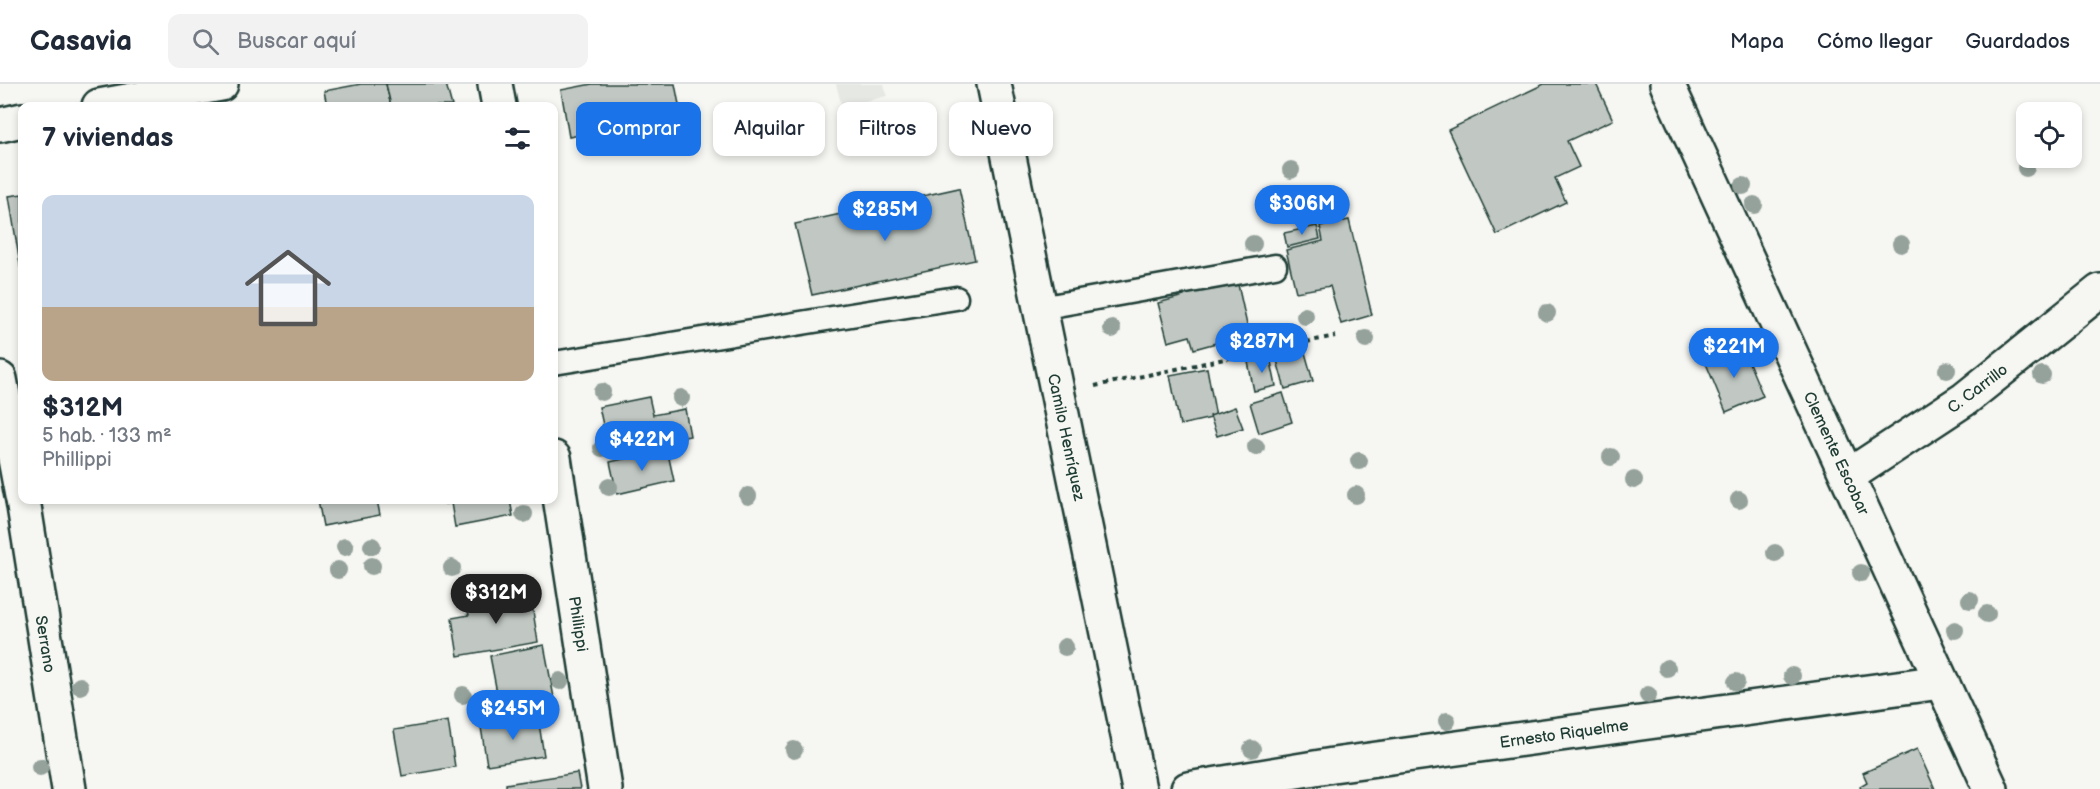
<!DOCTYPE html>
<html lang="es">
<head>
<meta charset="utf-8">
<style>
	body { margin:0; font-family:"Balsamiq Sans",sans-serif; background:#f2f2f3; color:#1f2937; height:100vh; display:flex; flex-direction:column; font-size:22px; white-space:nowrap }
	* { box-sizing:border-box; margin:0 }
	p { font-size:20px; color:#747a83 }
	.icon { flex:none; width:33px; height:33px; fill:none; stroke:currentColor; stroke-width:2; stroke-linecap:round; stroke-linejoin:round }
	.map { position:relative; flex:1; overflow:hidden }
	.details { position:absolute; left:18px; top:18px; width:540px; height:402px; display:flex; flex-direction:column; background:#fff; border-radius:12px; box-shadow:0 3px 9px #0003 }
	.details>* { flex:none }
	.guide { position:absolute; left:576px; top:18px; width:570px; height:54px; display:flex; gap:12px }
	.fabs { position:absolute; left:2016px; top:18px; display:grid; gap:12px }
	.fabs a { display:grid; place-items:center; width:66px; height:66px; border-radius:12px; background:#fff; box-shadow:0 3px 9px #0003; font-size:30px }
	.price { position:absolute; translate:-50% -51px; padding:0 14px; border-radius:21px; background:#1a73e8; color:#fff; font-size:20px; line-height:39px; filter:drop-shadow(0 2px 3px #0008) }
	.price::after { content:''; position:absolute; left:50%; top:36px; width:18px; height:14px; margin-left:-9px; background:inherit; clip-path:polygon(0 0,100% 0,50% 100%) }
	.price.current { background:#222; color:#fff }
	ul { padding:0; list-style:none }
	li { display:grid; align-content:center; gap:12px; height:318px; padding:0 24px }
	li span { display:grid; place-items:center; height:186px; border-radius:12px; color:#555 }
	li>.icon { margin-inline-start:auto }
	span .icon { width:108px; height:108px; fill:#fffc; stroke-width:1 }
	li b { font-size:26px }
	h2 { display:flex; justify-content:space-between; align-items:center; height:72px; padding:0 24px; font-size:26px }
	.chip { padding:0 21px; border-radius:12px; background:#fff; box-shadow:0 3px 9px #0003; font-size:21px; line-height:54px }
	.chip.current { background:#1a73e8; color:#fff }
	header { display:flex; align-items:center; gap:36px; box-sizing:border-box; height:84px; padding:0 30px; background:#fff; border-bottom:2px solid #e0e1e3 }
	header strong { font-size:28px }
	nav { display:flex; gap:33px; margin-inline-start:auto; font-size:21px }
	.search { width:420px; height:54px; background:#f2f2f3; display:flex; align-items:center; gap:15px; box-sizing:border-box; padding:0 21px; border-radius:12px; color:#747a83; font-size:22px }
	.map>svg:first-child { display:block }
</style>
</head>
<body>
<header>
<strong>Casavia</strong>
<div class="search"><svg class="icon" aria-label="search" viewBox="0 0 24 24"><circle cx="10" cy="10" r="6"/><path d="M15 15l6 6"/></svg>Buscar aquí</div>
<nav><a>Mapa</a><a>Cómo llegar</a><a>Guardados</a></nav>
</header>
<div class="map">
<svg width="2100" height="705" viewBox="0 0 2100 705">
	<rect width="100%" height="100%" fill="#f6f6f2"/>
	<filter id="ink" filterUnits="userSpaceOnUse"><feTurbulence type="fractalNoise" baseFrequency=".0167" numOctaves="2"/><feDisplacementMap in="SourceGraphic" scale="12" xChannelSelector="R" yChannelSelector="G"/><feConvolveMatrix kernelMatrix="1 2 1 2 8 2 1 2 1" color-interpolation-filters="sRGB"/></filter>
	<g filter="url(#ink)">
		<path fill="#e6e8e4" d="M 836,0 L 884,0 L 887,12 L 842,23 Z"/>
		<g fill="#c1c8c3" stroke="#1f3d34" stroke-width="1.5">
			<path d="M 361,0 L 386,0 L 391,22 L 327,22 L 324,7 Z"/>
			<path d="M 386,0 L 446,0 L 452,22 L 391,22 Z"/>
			<path d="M 592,0 L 675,0 L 681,31 L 569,53 L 561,6 Z"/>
			<path d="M 1544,0 L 1596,0 L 1613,36 L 1567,57 L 1579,83 L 1555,94 L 1566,118 L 1497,151 L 1448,46 Z"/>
			<path d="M 959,104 L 975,176 L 812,211 L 795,140 Z"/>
			<path d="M 22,110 L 22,193 L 9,112 Z"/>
			<path d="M 1349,136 L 1372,231 L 1341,240 L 1330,202 L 1296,208 L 1286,166 L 1323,157 L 1320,142 Z"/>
			<path d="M 1317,142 L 1320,155 L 1287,163 L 1284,149 Z"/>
			<path d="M 1237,196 L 1249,250 L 1194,265 L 1190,252 L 1168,258 L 1158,219 L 1184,212 L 1183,208 Z"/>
			<path d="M 1742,262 L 1763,312 L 1726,328 L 1705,277 Z"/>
			<path d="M 1304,265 L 1313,297 L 1285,305 L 1276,273 Z"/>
			<path d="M 1270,273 L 1276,302 L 1254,307 L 1248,278 Z"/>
			<path d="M 1207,284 L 1216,333 L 1180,341 L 1170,291 Z"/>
			<path d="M 1283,309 L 1292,338 L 1259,349 L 1250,319 Z"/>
			<path d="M 649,313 L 653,331 L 685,325 L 690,352 L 609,368 L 599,323 Z"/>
			<path d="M 1235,323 L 1243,344 L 1217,352 L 1210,332 Z"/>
			<path d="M 667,365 L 674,397 L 617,410 L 610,378 Z"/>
			<path d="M 318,416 L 377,416 L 380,431 L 323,442 Z"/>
			<path d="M 444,416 L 510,416 L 513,432 L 455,443 L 451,419 L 445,420 Z"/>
			<path d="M 530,509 L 538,558 L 458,572 L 452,534 L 469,531 L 466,520 Z"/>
			<path d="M 544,561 L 556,624 L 502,635 L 490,572 Z"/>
			<path d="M 538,633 L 544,672 L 487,681 L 481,643 Z"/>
			<path d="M 448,637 L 455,683 L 402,692 L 394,646 Z"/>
			<path d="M 1917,665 L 1935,705 L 1861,705 L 1860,702 L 1867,698 L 1863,689 Z"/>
			<path d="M 577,689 L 580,705 L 506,705 L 506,700 Z"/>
		</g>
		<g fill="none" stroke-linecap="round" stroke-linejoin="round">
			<defs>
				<g id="service">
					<path d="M 1040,224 L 1275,182"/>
					<path d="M 554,279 L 956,214"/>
				</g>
				<g id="minor">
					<path d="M 495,0 L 499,22"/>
					<path d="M 1667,0 L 1991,705"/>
					<path d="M 0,295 L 22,412"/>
					<path d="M 554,374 L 605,705"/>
					<path d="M 1848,392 L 1965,315 L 2100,207"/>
					<path d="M 23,416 L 69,705"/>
					<path d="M 1188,705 L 1333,681 L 1941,598"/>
				</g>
				<g id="tertiary">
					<path d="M 994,0 L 1139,705"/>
					<path d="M 99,22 L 221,0"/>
					<path d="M 0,41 L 22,36"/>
				</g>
			</defs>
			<use href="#service" stroke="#1f3d34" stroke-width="27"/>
			<use href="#minor" stroke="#1f3d34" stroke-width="38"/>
			<use href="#tertiary" stroke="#1f3d34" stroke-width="38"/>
			<path stroke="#1f3d34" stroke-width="4" stroke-dasharray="4.5 4.5" stroke-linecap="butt" d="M 1095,302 L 1335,252"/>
			<use href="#service" stroke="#f6f6f2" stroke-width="22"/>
			<use href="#minor" stroke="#f6f6f2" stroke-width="33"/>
			<use href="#tertiary" stroke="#f6f6f2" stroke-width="33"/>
		</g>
		<g fill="#94a29b">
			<circle cx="1026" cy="32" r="9"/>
			<circle cx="1031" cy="62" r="9"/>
			<circle cx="2026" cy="84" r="9"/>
			<circle cx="1291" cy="86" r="9"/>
			<circle cx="1743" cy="102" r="9"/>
			<circle cx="1754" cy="121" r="9"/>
			<circle cx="1323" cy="123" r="9"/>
			<circle cx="1253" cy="160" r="9"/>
			<circle cx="1901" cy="160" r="9"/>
			<circle cx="1547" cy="229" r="9"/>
			<circle cx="1305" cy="232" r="9"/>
			<circle cx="1112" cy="245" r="9"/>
			<circle cx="1366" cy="255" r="9"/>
			<circle cx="1947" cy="286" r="9"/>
			<circle cx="2042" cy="291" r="9"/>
			<circle cx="602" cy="308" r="9"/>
			<circle cx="681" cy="314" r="9"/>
			<circle cx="1256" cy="363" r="9"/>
			<circle cx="602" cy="364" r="9"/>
			<circle cx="1611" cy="373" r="9"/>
			<circle cx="1359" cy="377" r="9"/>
			<circle cx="1634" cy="396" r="9"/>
			<circle cx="609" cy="403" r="9"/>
			<circle cx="1356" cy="411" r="9"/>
			<circle cx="748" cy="412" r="9"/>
			<circle cx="1739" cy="416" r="9"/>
			<circle cx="524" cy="430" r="9"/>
			<circle cx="372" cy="462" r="9"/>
			<circle cx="345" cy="463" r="9"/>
			<circle cx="1775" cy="469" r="9"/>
			<circle cx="372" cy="482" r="9"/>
			<circle cx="452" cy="484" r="9"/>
			<circle cx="338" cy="486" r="9"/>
			<circle cx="1861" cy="489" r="9"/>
			<circle cx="1970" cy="516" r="9"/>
			<circle cx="1987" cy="530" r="9"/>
			<circle cx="1955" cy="546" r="9"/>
			<circle cx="1065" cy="563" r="9"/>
			<circle cx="1667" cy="584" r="9"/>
			<circle cx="1792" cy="592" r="9"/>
			<circle cx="560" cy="597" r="9"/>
			<circle cx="1736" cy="598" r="9"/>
			<circle cx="80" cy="602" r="9"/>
			<circle cx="463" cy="611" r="9"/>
			<circle cx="1648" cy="611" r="9"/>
			<circle cx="1447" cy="637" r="9"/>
			<circle cx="1252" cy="665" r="9"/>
			<circle cx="794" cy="666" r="9"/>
			<circle cx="40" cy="683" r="9"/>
		</g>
	</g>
	<g text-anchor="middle" stroke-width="4.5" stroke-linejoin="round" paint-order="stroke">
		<g font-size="16" fill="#1f3d34" stroke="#f6f6f2">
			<text transform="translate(1977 304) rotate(-37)" y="6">C. Carrillo</text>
			<text transform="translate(1067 353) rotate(78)" y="6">Camilo Henríquez</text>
			<text transform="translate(1837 369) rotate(65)" y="6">Clemente Escobar</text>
			<text transform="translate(579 540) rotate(81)" y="6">Phillippi</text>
			<text transform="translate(46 560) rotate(81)" y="6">Serrano</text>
			<text transform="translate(1564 649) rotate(-8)" y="6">Ernesto Riquelme</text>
		</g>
	</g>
</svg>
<div class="fabs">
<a><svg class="icon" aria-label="locate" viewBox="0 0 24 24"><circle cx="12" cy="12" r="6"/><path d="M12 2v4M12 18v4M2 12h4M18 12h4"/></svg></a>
</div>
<b class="price" style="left:1302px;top:152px">$306M</b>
<b class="price" style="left:885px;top:158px">$285M</b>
<b class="price" style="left:1262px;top:290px">$287M</b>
<b class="price" style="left:1734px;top:295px">$221M</b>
<b class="price" style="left:642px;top:388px">$422M</b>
<b class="price current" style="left:496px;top:541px">$312M</b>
<b class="price" style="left:513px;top:657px">$245M</b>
<div class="guide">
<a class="chip current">Comprar</a>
<a class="chip">Alquilar</a>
<a class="chip">Filtros</a>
<a class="chip">Nuevo</a>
</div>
<section class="details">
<h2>7 viviendas<svg class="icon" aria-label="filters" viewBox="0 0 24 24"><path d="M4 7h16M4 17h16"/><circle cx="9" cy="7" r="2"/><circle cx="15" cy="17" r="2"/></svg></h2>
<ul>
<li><span style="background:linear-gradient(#c9d6e8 60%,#b9a48a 0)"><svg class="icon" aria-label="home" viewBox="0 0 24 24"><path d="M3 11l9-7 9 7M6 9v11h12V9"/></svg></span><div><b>$312M</b><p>5 hab. · 133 m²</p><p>Phillippi</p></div></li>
</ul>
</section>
</div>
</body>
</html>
